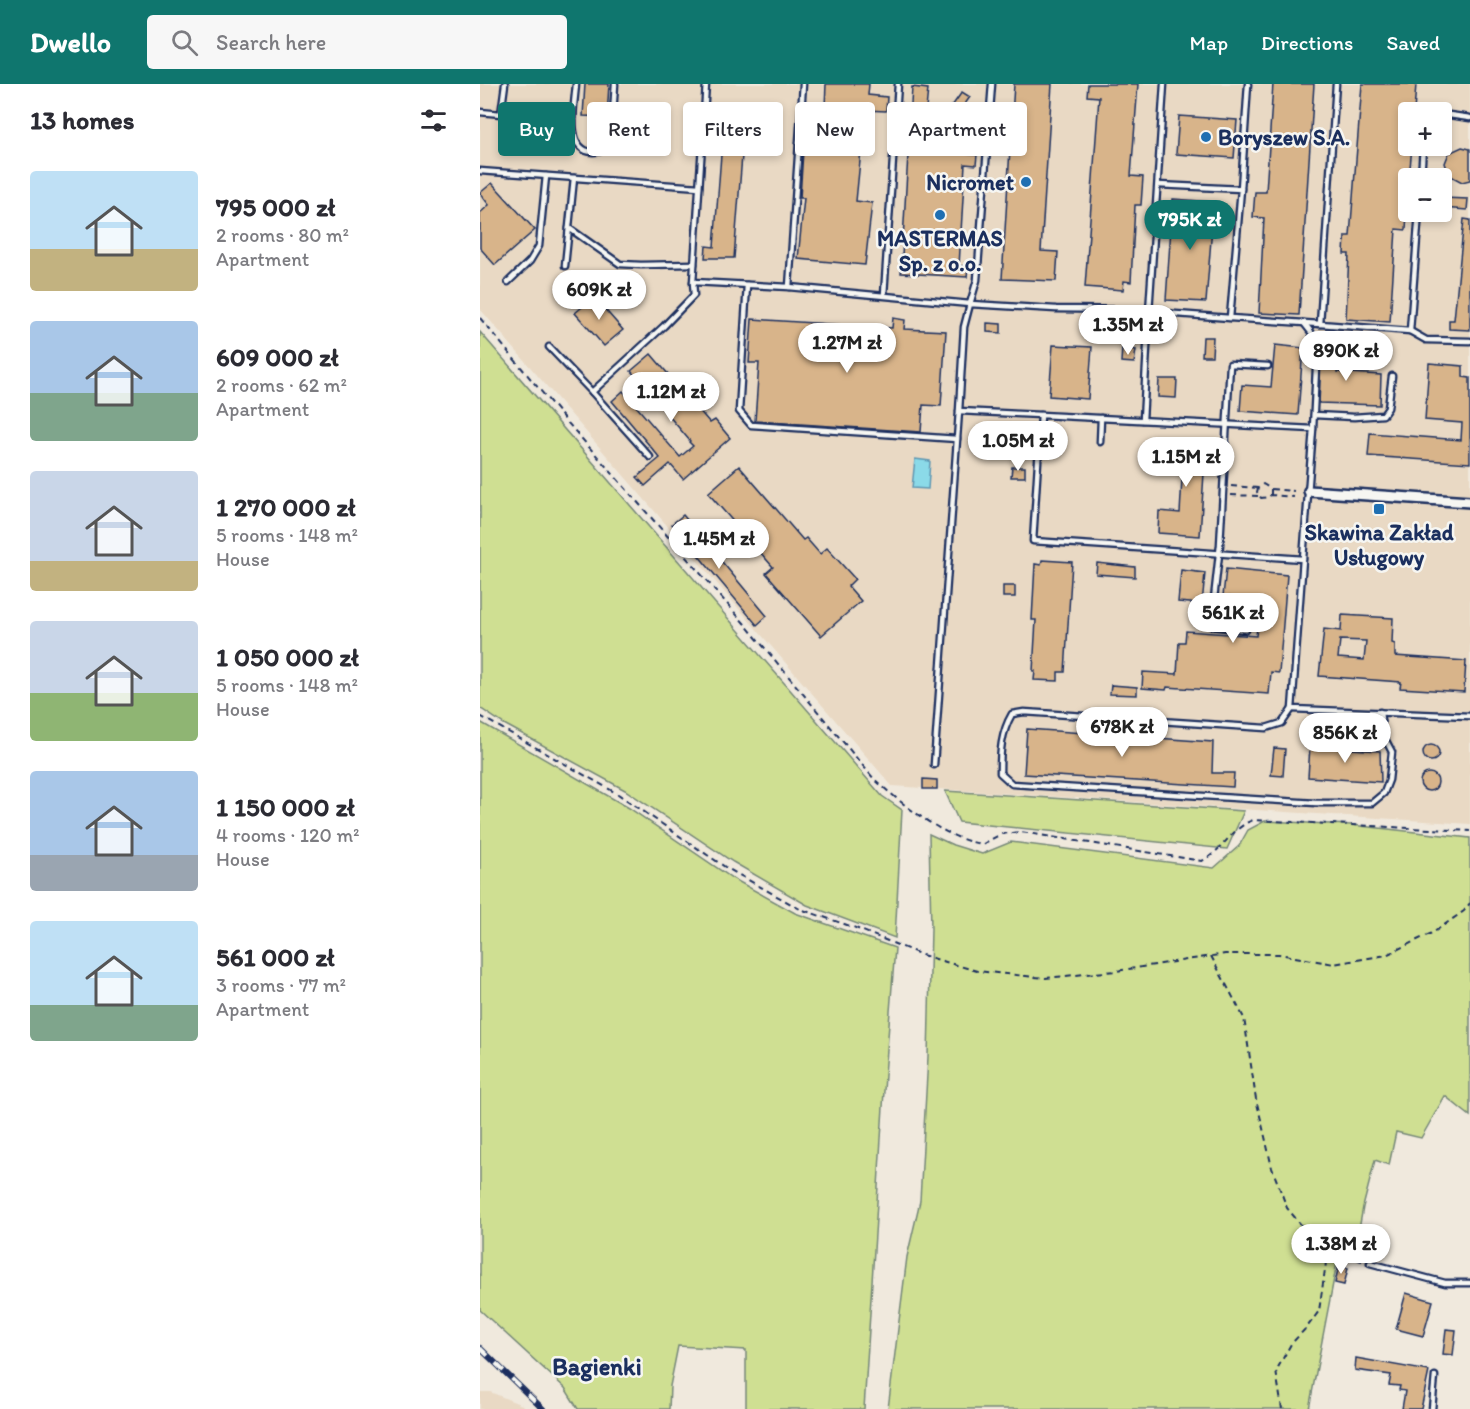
<!DOCTYPE html>
<html lang="en">
<head>
<meta charset="utf-8">
<style>
	body { margin:0; font-family:Itim,sans-serif; background:#f7f7f7; color:#2b2b33; height:100vh; display:flex; flex-direction:column; font-size:22px; white-space:nowrap }
	* { box-sizing:border-box; margin:0 }
	p { font-size:20px; color:#7c7c81 }
	.icon { flex:none; width:33px; height:33px; fill:none; stroke:currentColor; stroke-width:2; stroke-linecap:round; stroke-linejoin:round }
	.map { position:relative; flex:1; overflow:hidden }
	.side { display:flex; flex-direction:column; background:#fff; width:480px }
	.side>* { flex:none }
	.top-card { position:absolute; left:18px; top:18px; width:570px; height:54px; display:flex; gap:12px }
	.tools { position:absolute; left:918px; top:18px; display:grid; gap:12px }
	.tools a { display:grid; place-items:center; width:54px; height:54px; border-radius:6px; background:#fff; box-shadow:0 3px 9px #0003; font-size:30px }
	.price { position:absolute; translate:-50% -51px; padding:0 14px; border-radius:21px; background:#fff; color:#222; font-size:20px; line-height:39px; filter:drop-shadow(0 2px 3px #0008) }
	.price::after { content:''; position:absolute; left:50%; top:36px; width:18px; height:14px; margin-left:-9px; background:inherit; clip-path:polygon(0 0,100% 0,50% 100%) }
	.price.selected { background:#0f766e; color:#fff }
	ul { padding:0; list-style:none }
	li { display:flex; align-items:center; gap:18px; height:150px; padding:0 30px }
	li span { display:grid; place-items:center; flex:none; width:168px; height:120px; border-radius:6px; color:#555 }
	li>.icon { margin-inline-start:auto }
	span .icon { width:72px; height:72px; fill:#fffc; stroke-width:1 }
	li b { font-size:26px }
	h2 { display:flex; justify-content:space-between; align-items:center; height:72px; padding:0 30px; font-size:26px }
	.pill { padding:0 21px; border-radius:6px; background:#fff; box-shadow:0 3px 9px #0003; font-size:21px; line-height:54px }
	.pill.selected { background:#0f766e; color:#fff }
	header { display:flex; align-items:center; gap:36px; box-sizing:border-box; height:84px; padding:0 30px; background:#0f766e; color:#fff }
	header strong { font-size:28px }
	nav { display:flex; gap:33px; margin-inline-start:auto; font-size:21px }
	.search { width:420px; height:54px; background:#f7f7f7; display:flex; align-items:center; gap:15px; box-sizing:border-box; padding:0 21px; border-radius:6px; color:#7c7c81; font-size:22px }
	main { display:flex; flex:1; min-height:0 }
	.map>svg:first-child { display:block }
</style>
</head>
<body>
<header>
<strong>Dwello</strong>
<div class="search"><svg class="icon" aria-label="search" viewBox="0 0 24 24"><circle cx="10" cy="10" r="6"/><path d="M15 15l6 6"/></svg>Search here</div>
<nav><a>Map</a><a>Directions</a><a>Saved</a></nav>
</header>
<main>
<section class="side">
<h2>13 homes<svg class="icon" aria-label="filters" viewBox="0 0 24 24"><path d="M4 7h16M4 17h16"/><circle cx="9" cy="7" r="2"/><circle cx="15" cy="17" r="2"/></svg></h2>
<ul>
<li><span style="background:linear-gradient(#bfe0f5 65%,#c2b280 0)"><svg class="icon" aria-label="home" viewBox="0 0 24 24"><path d="M3 11l9-7 9 7M6 9v11h12V9"/></svg></span><div><b>795 000 zł</b><p>2 rooms · 80 m²</p><p>Apartment</p></div></li>
<li><span style="background:linear-gradient(#a9c7e8 60%,#7fa58c 0)"><svg class="icon" aria-label="home" viewBox="0 0 24 24"><path d="M3 11l9-7 9 7M6 9v11h12V9"/></svg></span><div><b>609 000 zł</b><p>2 rooms · 62 m²</p><p>Apartment</p></div></li>
<li><span style="background:linear-gradient(#c9d6e8 75%,#c2b280 0)"><svg class="icon" aria-label="home" viewBox="0 0 24 24"><path d="M3 11l9-7 9 7M6 9v11h12V9"/></svg></span><div><b>1 270 000 zł</b><p>5 rooms · 148 m²</p><p>House</p></div></li>
<li><span style="background:linear-gradient(#c9d6e8 60%,#8fb573 0)"><svg class="icon" aria-label="home" viewBox="0 0 24 24"><path d="M3 11l9-7 9 7M6 9v11h12V9"/></svg></span><div><b>1 050 000 zł</b><p>5 rooms · 148 m²</p><p>House</p></div></li>
<li><span style="background:linear-gradient(#a9c7e8 70%,#9aa5b1 0)"><svg class="icon" aria-label="home" viewBox="0 0 24 24"><path d="M3 11l9-7 9 7M6 9v11h12V9"/></svg></span><div><b>1 150 000 zł</b><p>4 rooms · 120 m²</p><p>House</p></div></li>
<li><span style="background:linear-gradient(#bfe0f5 70%,#7fa58c 0)"><svg class="icon" aria-label="home" viewBox="0 0 24 24"><path d="M3 11l9-7 9 7M6 9v11h12V9"/></svg></span><div><b>561 000 zł</b><p>3 rooms · 77 m²</p><p>Apartment</p></div></li>
</ul>
</section>
<div class="map">
<svg width="990" height="1325" viewBox="0 0 990 1325">
	<rect width="100%" height="100%" fill="#f0e9dd"/>
	<filter id="ink" filterUnits="userSpaceOnUse"><feTurbulence type="fractalNoise" baseFrequency=".0167" numOctaves="2"/><feDisplacementMap in="SourceGraphic" scale="12" xChannelSelector="R" yChannelSelector="G"/><feConvolveMatrix kernelMatrix="1 2 1 2 8 2 1 2 1" color-interpolation-filters="sRGB"/></filter>
	<g filter="url(#ink)">
		<g fill="#e9d9c4" fill-rule="evenodd">
			<path d="M 0,0 L 990,0 L 990,740 L 412,702 L 0,225 ZM 928,28 L 962,28 L 962,62 L 928,62 ZM 928,94 L 962,94 L 962,128 L 928,128 Z"/>
			<path d="M 0,1308 L 10,1308 L 42,1321 L 46,1325 L 0,1325 Z"/>
		</g>
		<g fill="#cfdf92" stroke="#758778" stroke-width="1.5">
			<path d="M 0,248 L 402,712 L 422,726 L 415,854 L 327,821 L 253,778 L 145,706 L 24,640 L 0,624 Z"/>
			<path d="M 0,638 L 149,724 L 252,794 L 315,829 L 415,864 L 405,991 L 384,1325 L 266,1325 L 266,1266 L 198,1262 L 190,1302 L 189,1325 L 98,1325 L 85,1304 L 0,1226 Z"/>
			<path d="M 465,707 L 764,727 L 747,765 L 479,738 Z"/>
			<path d="M 785,737 L 871,741 L 990,754 L 990,1032 L 965,1012 L 941,1054 L 916,1048 L 909,1081 L 895,1076 L 883,1123 L 875,1168 L 859,1168 L 829,1325 L 408,1325 L 427,1173 L 440,1117 L 448,973 L 451,845 L 449,750 L 473,761 L 502,770 L 531,758 L 734,784 L 759,762 L 768,746 Z"/>
		</g>
		<path fill="#8bdae8" stroke="#5e96b1" stroke-width="1.5" d="M 435,375 L 450,377 L 448,405 L 432,404 Z"/>
		<g fill="#d8b48a" stroke="#1b2f5e" stroke-width="1.5" fill-rule="evenodd">
			<path d="M 105,0 L 129,0 L 127,33 L 103,32 Z"/>
			<path d="M 346,0 L 389,0 L 388,11 L 407,13 L 406,27 L 385,26 L 376,117 L 392,119 L 385,181 L 318,175 L 324,114 L 320,114 L 326,20 L 345,23 Z"/>
			<path d="M 534,0 L 572,0 L 561,167 L 578,168 L 576,197 L 522,195 Z"/>
			<path d="M 608,0 L 658,0 L 651,92 L 663,93 L 661,121 L 655,121 L 651,198 L 644,197 L 643,206 L 605,203 L 619,13 L 607,12 Z"/>
			<path d="M 793,0 L 834,0 L 819,231 L 779,229 L 784,134 L 773,133 L 775,108 L 786,108 Z"/>
			<path d="M 882,0 L 936,0 L 934,28 L 928,28 L 928,62 L 932,62 L 928,106 L 923,107 L 923,111 L 928,111 L 926,146 L 916,145 L 910,238 L 866,235 L 869,170 L 864,170 L 865,152 L 870,152 Z"/>
			<path d="M 432,3 L 448,5 L 445,35 L 465,32 L 482,8 L 490,13 L 473,37 L 477,52 L 470,69 L 497,71 L 496,81 L 485,80 L 479,182 L 488,182 L 487,193 L 421,189 Z"/>
			<path d="M 244,31 L 265,33 L 254,174 L 225,174 L 226,162 L 234,163 Z"/>
			<path d="M 699,32 L 757,36 L 754,74 L 696,70 Z"/>
			<path d="M 982,63 L 990,65 L 990,96 L 982,98 L 969,91 L 965,79 L 969,69 Z"/>
			<path d="M 12,99 L 55,146 L 15,181 L 0,164 L 0,129 L 9,121 L 0,109 Z"/>
			<path d="M 962,114 L 988,115 L 987,126 L 962,124 Z"/>
			<path d="M 693,115 L 734,118 L 726,218 L 686,216 Z"/>
			<path d="M 984,135 L 990,136 L 990,246 L 969,245 L 969,236 L 974,236 Z"/>
			<path d="M 114,213 L 143,246 L 124,262 L 95,229 Z"/>
			<path d="M 413,234 L 425,236 L 424,245 L 466,247 L 461,322 L 443,321 L 441,348 L 275,337 L 279,279 L 269,279 L 272,235 L 412,244 Z"/>
			<path d="M 507,239 L 521,240 L 521,249 L 507,248 Z"/>
			<path d="M 723,253 L 733,253 L 732,272 L 722,272 Z"/>
			<path d="M 842,256 L 857,256 L 857,288 L 901,291 L 900,321 L 839,319 Z"/>
			<path d="M 573,261 L 612,263 L 608,315 L 569,312 Z"/>
			<path d="M 795,261 L 823,264 L 818,331 L 760,327 L 762,301 L 791,303 Z"/>
			<path d="M 642,264 L 656,266 L 654,279 L 641,278 Z"/>
			<path d="M 171,270 L 230,339 L 235,336 L 250,354 L 203,395 L 190,380 L 165,402 L 157,393 L 180,374 L 132,317 L 143,307 L 200,373 L 213,362 L 209,358 L 210,357 L 151,287 Z"/>
			<path d="M 949,279 L 983,282 L 983,293 L 990,294 L 990,379 L 888,372 L 890,349 L 981,356 L 982,339 L 945,336 Z"/>
			<path d="M 679,295 L 697,295 L 696,314 L 678,313 Z"/>
			<path d="M 522,339 L 532,340 L 530,363 L 520,362 Z"/>
			<path d="M 683,356 L 726,358 L 720,452 L 678,449 L 679,427 L 700,429 L 703,378 L 682,377 Z"/>
			<path d="M 259,382 L 323,456 L 326,454 L 340,470 L 347,464 L 375,495 L 368,502 L 381,517 L 341,552 L 286,489 L 293,483 L 228,409 Z"/>
			<path d="M 532,383 L 545,383 L 545,393 L 531,393 Z"/>
			<path d="M 203,431 L 287,532 L 277,541 L 192,440 Z"/>
			<path d="M 562,476 L 592,478 L 585,588 L 578,588 L 578,597 L 554,596 L 555,587 L 553,587 L 556,536 L 552,536 L 555,480 L 561,481 Z"/>
			<path d="M 617,479 L 655,483 L 655,493 L 616,490 Z"/>
			<path d="M 746,485 L 807,491 L 799,589 L 791,588 L 789,610 L 687,603 L 686,606 L 662,604 L 663,588 L 697,590 L 699,558 L 705,558 L 706,547 L 776,552 L 780,515 L 743,512 Z"/>
			<path d="M 701,486 L 725,489 L 722,520 L 698,518 Z"/>
			<rect x="523" y="502" width="12" height="11"/>
			<path d="M 862,531 L 913,534 L 912,559 L 915,560 L 915,572 L 986,577 L 984,608 L 920,604 L 921,598 L 839,592 L 844,545 L 861,547 ZM 860,556 L 886,557 L 884,576 L 858,574 Z"/>
			<path d="M 631,601 L 657,603 L 657,611 L 630,610 Z"/>
			<path d="M 547,645 L 733,658 L 732,689 L 754,689 L 753,703 L 544,690 Z"/>
			<circle cx="951" cy="669" r="8"/>
			<path d="M 830,662 L 900,667 L 901,698 L 828,693 Z"/>
			<path d="M 794,664 L 805,665 L 803,692 L 791,691 Z"/>
			<circle cx="949" cy="698" r="9"/>
			<path d="M 443,695 L 457,696 L 457,705 L 443,705 Z"/>
			<path d="M 859,1181 L 868,1184 L 864,1201 L 855,1199 Z"/>
			<path d="M 926,1209 L 953,1217 L 943,1252 L 916,1245 Z"/>
			<path d="M 966,1245 L 976,1246 L 973,1271 L 963,1270 Z"/>
			<path d="M 876,1274 L 949,1287 L 941,1325 L 922,1325 L 925,1307 L 919,1306 L 920,1302 L 909,1301 L 911,1291 L 875,1286 Z"/>
		</g>
		<g fill="none" stroke-linecap="round" stroke-linejoin="round">
			<defs>
				<g id="service">
					<path d="M 96,0 C 95,19 84,67 113,68 C 120,68 126,66 131,61 L 135,0"/>
					<path d="M 226,0 L 213,198 L 309,203 L 490,220 L 497,196 L 512,0"/>
					<path d="M 0,28 L 21,30 L 25,0"/>
					<path d="M 946,28 L 955,28"/>
					<path d="M 962,30 L 990,34"/>
					<path d="M 0,87 L 219,103"/>
					<path d="M 941,94 L 943,62"/>
					<path d="M 761,105 L 768,0"/>
					<path d="M 89,144 L 140,180 L 161,181 L 214,180"/>
					<path d="M 85,182 L 94,94"/>
					<path d="M 28,198 L 50,177 L 59,162 L 66,92"/>
					<path d="M 267,201 L 259,327 L 271,341 L 477,355"/>
					<path d="M 309,203 L 323,0"/>
					<path d="M 404,211 L 418,0"/>
					<path d="M 750,234 L 840,240 L 856,0"/>
					<path d="M 824,239 L 831,248 L 837,264 L 833,345"/>
					<path d="M 840,240 L 930,247 L 939,128"/>
					<path d="M 930,247 L 946,256 L 990,257"/>
					<path d="M 69,263 L 112,308 L 170,373"/>
					<path d="M 112,308 L 184,242 L 214,211 L 213,198"/>
					<path d="M 561,331 L 833,345 L 823,475 L 553,457 Z"/>
					<path d="M 561,331 L 479,327 L 484,243 L 490,220 L 576,225 L 662,226 L 669,228 L 750,234 L 761,105 L 678,101"/>
					<path d="M 834,331 L 874,333 L 903,331 L 908,324 L 912,292"/>
					<path d="M 663,336 L 669,228 L 684,0"/>
					<path d="M 620,358 L 621,334"/>
					<path d="M 823,475 L 812,625 L 990,632"/>
					<path d="M 766,546 L 731,542 L 740,461 L 750,280 L 788,282"/>
					<path d="M 812,625 L 802,639 L 786,644 L 544,628 L 532,630 C 521,649 520,668 520,689 L 532,700 L 836,719 L 892,719 L 904,709 L 909,696 L 912,668 L 903,651 L 900,628"/>
					<path d="M 454,681 L 479,327"/>
					<path d="M 890,1179 L 965,1199 L 990,1199"/>
					<path d="M 952,1325 L 955,1292"/>
				</g>
				<path id="minor" d="M 829,407 L 990,418"/>
			</defs>
			<use href="#service" stroke="#1b2f5e" stroke-width="9"/>
			<use href="#minor" stroke="#1b2f5e" stroke-width="14"/>
			<g stroke="#1b2f5e" stroke-width="2" stroke-dasharray="6 4.5" stroke-linecap="butt">
				<path d="M 0,234 L 80,330 L 264,539 L 394,695 C 421,719 465,756 503,760 L 521,750 L 541,748 L 722,777 C 743,767 751,744 773,736 L 990,747"/>
				<path d="M 751,402 L 778,404"/>
				<path d="M 791,405 L 814,407"/>
				<path d="M 751,411 L 778,412"/>
				<path d="M 791,411 L 791,405 L 783,400 L 778,404 L 777,408 L 781,414 L 788,413 L 791,411 L 814,413"/>
				<path d="M 0,632 L 138,710 L 245,783 L 320,825 L 373,843 L 442,871 L 497,887 L 565,894 L 636,887 L 745,870 L 799,870 L 854,880 L 906,871 L 954,848 L 984,827 L 990,819"/>
				<path d="M 731,872 L 764,934 L 776,1015 L 786,1057 L 792,1084 L 807,1124 L 847,1172"/>
				<path d="M 802,1325 L 796,1287 L 811,1260 L 828,1242 L 839,1227 L 847,1172 L 869,1173 L 882,1177"/>
			</g>
			<use href="#service" stroke="#f6f6f2" stroke-width="4.5"/>
			<use href="#minor" stroke="#f6f6f2" stroke-width="9"/>
			<defs>
				<path id="rail" d="M 0,1264 L 63,1325"/>
			</defs>
			<use href="#rail" stroke="#1b2f5e" stroke-width="6"/>
			<use href="#rail" stroke="#f6f6f2" stroke-width="4" stroke-dasharray="11" stroke-linecap="butt"/>
		</g>
	</g>
	<g fill="#1f6fb2" stroke="#f6f6f2" stroke-width="2">
		<circle cx="726" cy="53" r="6"/>
		<circle cx="546" cy="98" r="6"/>
		<circle cx="460" cy="131" r="6"/>
		<rect x="893" y="419" width="12" height="12" rx="3"/>
	</g>
	<g text-anchor="middle" stroke-width="5" stroke-linejoin="round" paint-order="stroke">
		<g font-size="22" font-weight="bold" fill="#1b2f5e" stroke="#f6f6f2">
			<text x="738" y="61" text-anchor="start">Boryszew S.A.</text>
			<text x="534" y="106" text-anchor="end">Nicromet</text>
			<text x="460" y="162">MASTERMAS<tspan x="460" dy="25">Sp. z o.o.</tspan></text>
			<text x="899" y="456">Skawina Zakład<tspan x="899" dy="25">Usługowy</tspan></text>
		</g>
		<g font-size="24" font-weight="bold" fill="#1b2f5e" stroke="#f6f6f2">
			<text x="117" y="1291">Bagienki</text>
		</g>
	</g>
</svg>
<div class="tools">
<a>+</a>
<a>−</a>
</div>
<b class="price selected" style="left:710px;top:167px">795K zł</b>
<b class="price" style="left:119px;top:237px">609K zł</b>
<b class="price" style="left:648px;top:272px">1.35M zł</b>
<b class="price" style="left:367px;top:290px">1.27M zł</b>
<b class="price" style="left:866px;top:298px">890K zł</b>
<b class="price" style="left:191px;top:339px">1.12M zł</b>
<b class="price" style="left:538px;top:388px">1.05M zł</b>
<b class="price" style="left:706px;top:404px">1.15M zł</b>
<b class="price" style="left:239px;top:486px">1.45M zł</b>
<b class="price" style="left:753px;top:560px">561K zł</b>
<b class="price" style="left:642px;top:674px">678K zł</b>
<b class="price" style="left:865px;top:680px">856K zł</b>
<b class="price" style="left:861px;top:1191px">1.38M zł</b>
<div class="top-card">
<a class="pill selected">Buy</a>
<a class="pill">Rent</a>
<a class="pill">Filters</a>
<a class="pill">New</a>
<a class="pill">Apartment</a>
</div>
</div>
</main>
</body>
</html>
